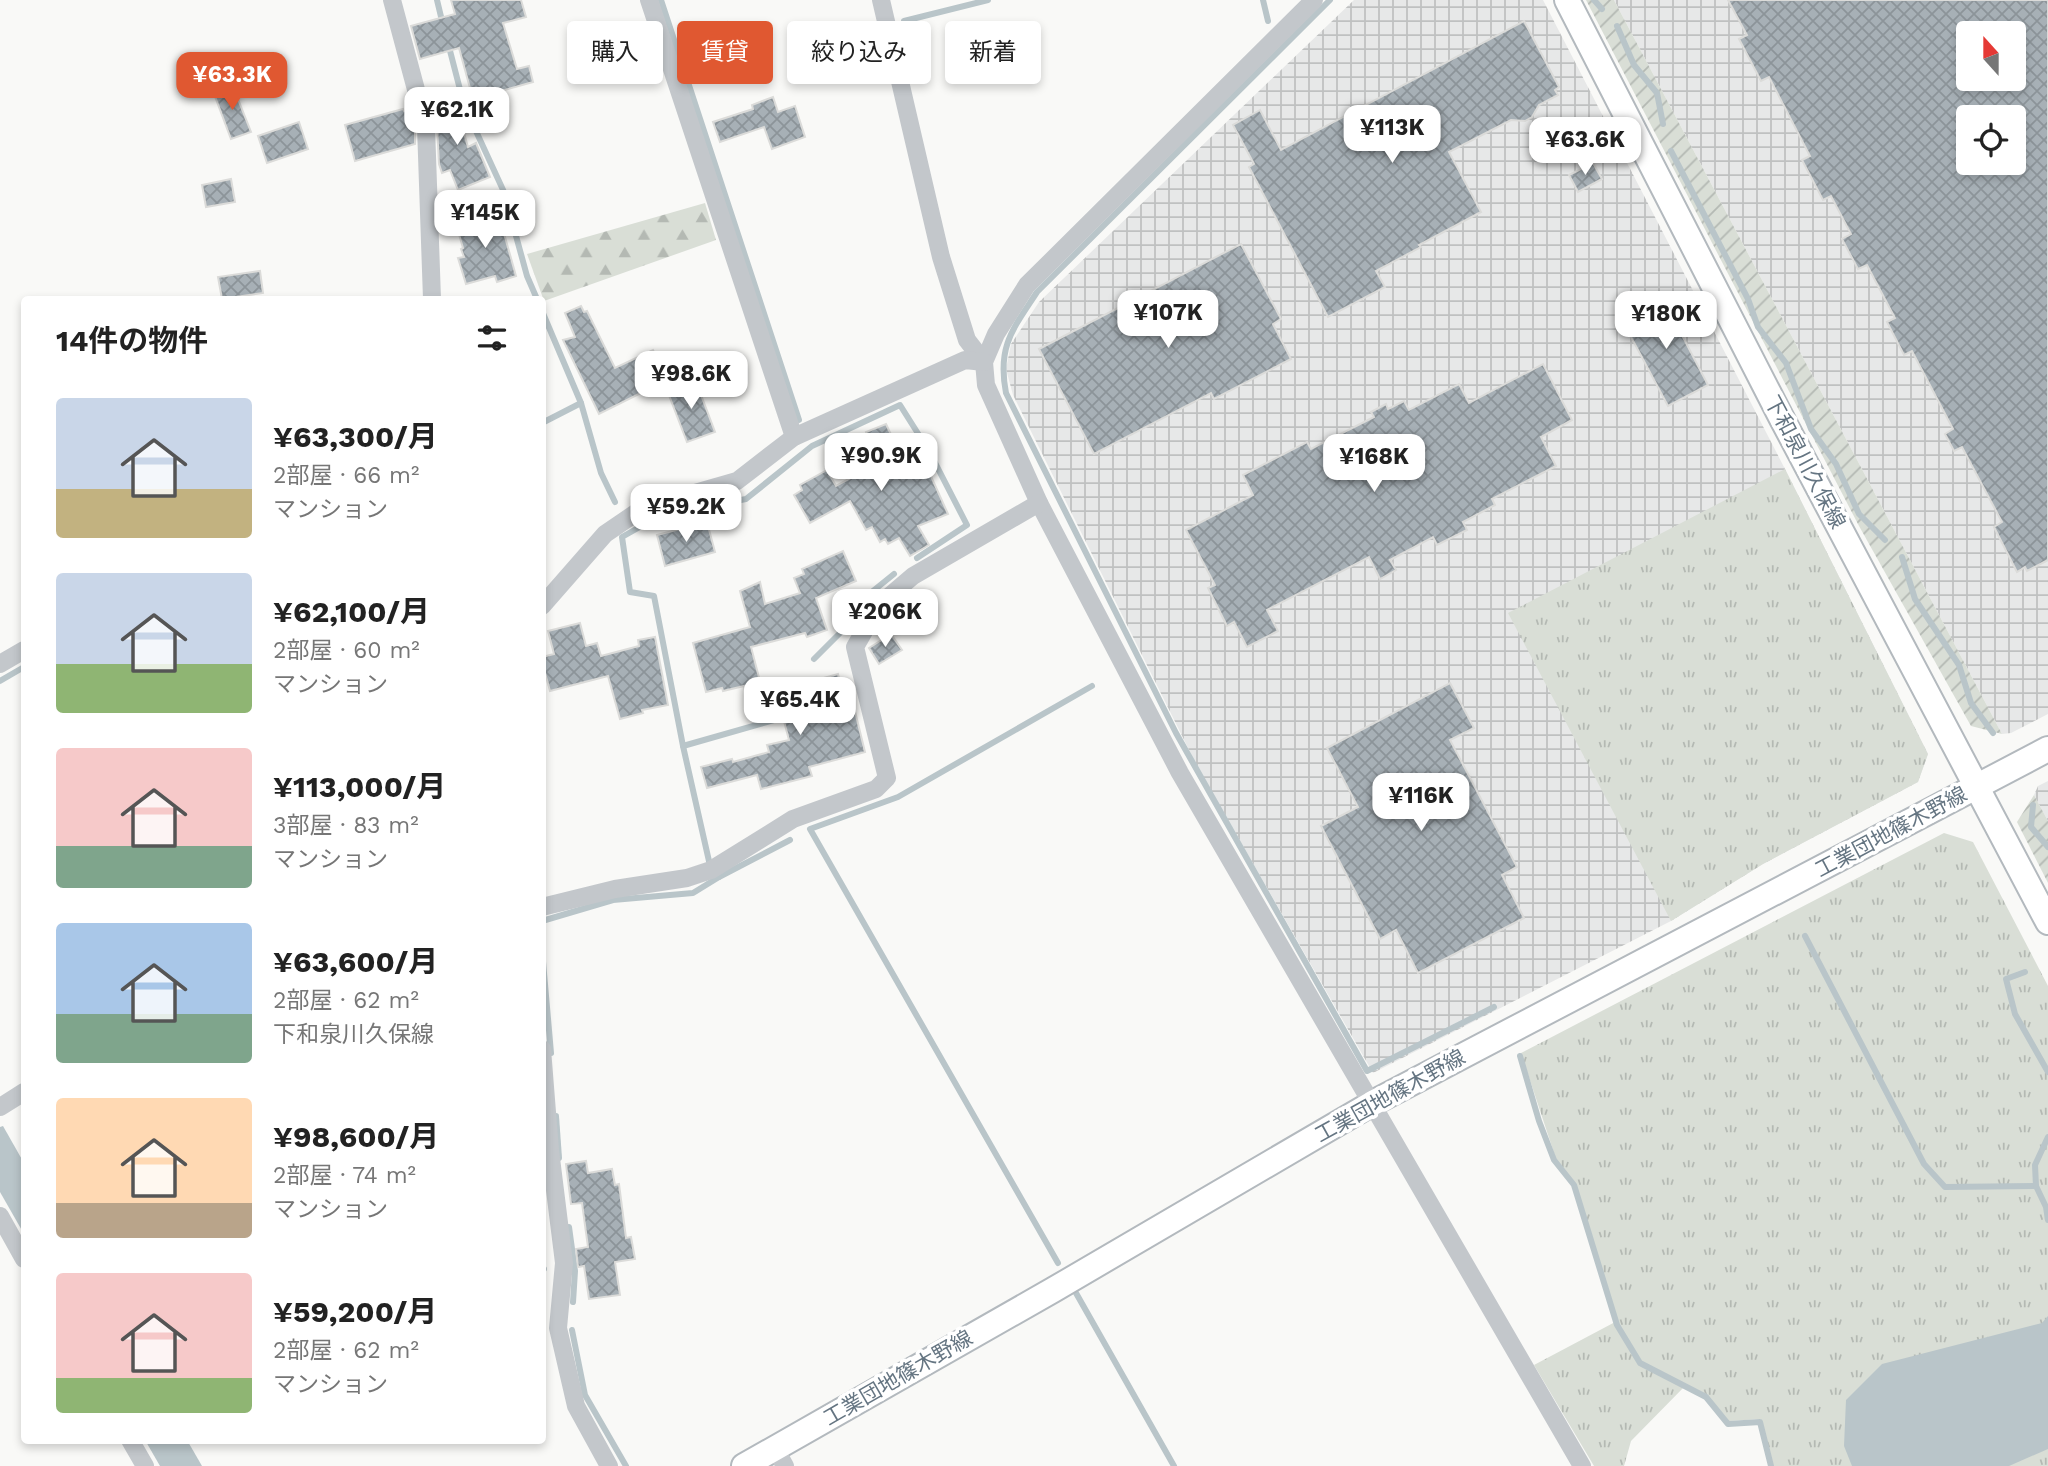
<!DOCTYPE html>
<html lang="ja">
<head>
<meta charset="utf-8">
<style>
	body { margin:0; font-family:"Work Sans","Noto Sans JP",sans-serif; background:#f6f6f6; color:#222; height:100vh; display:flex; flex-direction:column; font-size:26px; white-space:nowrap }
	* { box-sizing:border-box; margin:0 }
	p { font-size:23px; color:#767676 }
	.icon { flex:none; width:38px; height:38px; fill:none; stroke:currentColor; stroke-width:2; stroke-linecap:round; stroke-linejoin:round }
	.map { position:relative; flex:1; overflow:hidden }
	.details { position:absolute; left:21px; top:296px; width:525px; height:1148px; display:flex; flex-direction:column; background:#fff; border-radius:7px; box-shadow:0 4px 10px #0003 }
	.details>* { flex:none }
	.guide { position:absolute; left:567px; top:21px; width:665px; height:63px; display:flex; gap:14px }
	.needle { width:46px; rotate:339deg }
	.controls { position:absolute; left:1956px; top:21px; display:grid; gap:14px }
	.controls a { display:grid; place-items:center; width:70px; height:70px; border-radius:7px; background:#fff; box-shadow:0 4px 10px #0003; font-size:35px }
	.price { position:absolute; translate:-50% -60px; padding:0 16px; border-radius:14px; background:#fff; color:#222; font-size:23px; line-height:46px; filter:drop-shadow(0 2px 4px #0008) }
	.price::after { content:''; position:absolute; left:50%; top:42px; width:21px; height:16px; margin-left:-10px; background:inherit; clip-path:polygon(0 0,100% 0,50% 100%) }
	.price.active { background:#e05831; color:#fff }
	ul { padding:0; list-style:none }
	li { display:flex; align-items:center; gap:21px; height:175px; padding:0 35px }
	li span { display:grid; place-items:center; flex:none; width:196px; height:140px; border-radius:7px; color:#555 }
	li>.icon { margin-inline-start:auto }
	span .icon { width:84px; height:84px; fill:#fffc; stroke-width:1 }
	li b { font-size:30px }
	h2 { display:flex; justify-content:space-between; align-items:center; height:84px; padding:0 35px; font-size:30px }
	.chip { padding:0 24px; border-radius:7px; background:#fff; box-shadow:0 4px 10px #0003; font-size:24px; line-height:63px }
	.chip.active { background:#e05831; color:#fff }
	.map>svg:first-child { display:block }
</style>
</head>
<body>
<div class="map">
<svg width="2048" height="1466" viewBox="0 0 2048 1466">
	<defs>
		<pattern id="industrial-grid" width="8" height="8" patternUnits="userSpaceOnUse" patternTransform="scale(1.75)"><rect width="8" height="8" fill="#e7e8e8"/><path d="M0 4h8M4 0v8" fill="none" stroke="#bfc1c1"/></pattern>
		<pattern id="grass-tufts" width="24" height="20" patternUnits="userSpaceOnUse" patternTransform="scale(1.75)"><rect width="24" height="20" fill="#d9ded6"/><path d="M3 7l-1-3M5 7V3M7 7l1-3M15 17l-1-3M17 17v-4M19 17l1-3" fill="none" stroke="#b4b9b3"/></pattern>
		<pattern id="forest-firs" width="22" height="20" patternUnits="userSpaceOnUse" patternTransform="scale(1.75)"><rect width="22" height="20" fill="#d9ded6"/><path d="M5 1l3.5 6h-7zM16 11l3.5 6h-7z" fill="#b4b9b3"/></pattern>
		<pattern id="garden-furrows" width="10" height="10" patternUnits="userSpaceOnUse" patternTransform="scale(1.75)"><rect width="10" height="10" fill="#d9ded6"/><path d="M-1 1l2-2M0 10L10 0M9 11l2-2" fill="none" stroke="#b4b9b3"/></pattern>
		<pattern id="building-cross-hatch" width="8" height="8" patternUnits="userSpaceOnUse" patternTransform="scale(1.75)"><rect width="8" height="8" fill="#a7b0b6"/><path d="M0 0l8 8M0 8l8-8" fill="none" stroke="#8c9499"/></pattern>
	</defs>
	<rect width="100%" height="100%" fill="#f9f9f7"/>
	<g fill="url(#industrial-grid)" fill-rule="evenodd">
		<path d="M 1354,0 L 1543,0 L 1785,469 L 1928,754 L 1918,782 L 1763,864 L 1671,921 L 1373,1073 L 1195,762 L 1013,395 L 1006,369 L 1011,344 L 1039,302 Z"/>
		<path d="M 1614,0 L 2048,0 L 2048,714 L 2011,733 L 2002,734 ZM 1969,33 L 2014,33 L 2014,79 L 1969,79 ZM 1969,117 L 2014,117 L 2014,163 L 1969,163 Z"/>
		<path d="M 2048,781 L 2048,821 L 2034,795 L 2038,786 Z"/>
	</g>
	<g fill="url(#grass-tufts)">
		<path d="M 1785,469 L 1928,754 L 1918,782 L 1763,864 L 1671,921 L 1508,613 Z"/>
		<path d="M 1944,833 L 1973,842 L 2048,986 L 2048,1466 L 1772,1466 L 1761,1419 L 1729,1421 L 1706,1394 L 1686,1385 L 1631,1441 L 1624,1466 L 1594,1466 L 1534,1365 L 1617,1321 L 1576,1185 L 1556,1159 L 1521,1053 Z"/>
	</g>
	<path fill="url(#forest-firs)" d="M 705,203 L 716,240 L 544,301 L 527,254 Z"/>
	<g fill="url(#garden-furrows)">
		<path d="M 1586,0 L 1614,0 L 2002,734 L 1971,726 L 1859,526 Z"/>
		<path d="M 2034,795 L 2048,821 L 2048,883 L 2017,822 Z"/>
	</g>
	<g fill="#b9c5c9">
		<path d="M 3,1126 L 24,1163 L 24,1234 L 0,1192 L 0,1127 Z"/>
		<path d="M 2048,1316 L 2048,1449 L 2009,1466 L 1852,1466 L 1844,1446 L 1846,1400 L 1882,1364 L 2042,1323 Z"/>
		<path d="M 145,1440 L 187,1440 L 202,1466 L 160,1466 Z"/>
	</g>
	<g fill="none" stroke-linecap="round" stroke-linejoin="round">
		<g stroke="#b9c5c9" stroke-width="6">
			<path d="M 437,0 L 443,25"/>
			<path d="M 661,0 L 799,420"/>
			<path d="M 1263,0 L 1268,21"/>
			<path d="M 1330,0 L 1037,292 C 1013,329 997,346 1006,393 L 1176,733 L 1367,1071 L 1494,1007"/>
			<path d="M 1594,0 L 1602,9"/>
			<path d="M 904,21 L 988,0"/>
			<path d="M 1617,26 L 1634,65 L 1657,93 L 1663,124"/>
			<path d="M 448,43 L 464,105 L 504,192 L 527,276 L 537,299"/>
			<path d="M 1671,151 L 1748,299 L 1758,327 L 1786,363 L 1811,429 L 1836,464 L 1859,514 L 1885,540"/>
			<path d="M 542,311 L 581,403 L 601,473 L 615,502"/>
			<path d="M 542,423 L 581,403"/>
			<path d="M 1902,557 L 1915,599 L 1959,665 L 1971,703 L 1993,733"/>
			<path d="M 868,595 L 894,574"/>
			<path d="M 814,659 L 857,616"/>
			<path d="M 0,681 L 24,667"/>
			<path d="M 683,746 L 788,716"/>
			<path d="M 2033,805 L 2031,827 L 2048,847"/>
			<path d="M 790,840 L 719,877 L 711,870 L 683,746 L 654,596 L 630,592 L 622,537 L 659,516 L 746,499 L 812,446 L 900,405 L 929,451 L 967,525 L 917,558"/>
			<path d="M 542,921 L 613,900 L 693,893 L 719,877"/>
			<path d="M 1805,936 L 1924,1164 L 1945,1187 L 2036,1186 L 2046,1207 L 2048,1220"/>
			<path d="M 542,950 L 551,1053"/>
			<path d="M 2025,972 L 2006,979 L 2015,1014 L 2048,1072"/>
			<path d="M 1520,1056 L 1539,1121 L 1554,1160 L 1574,1185 L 1617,1325 L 1640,1363 L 1706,1397 L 1728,1424 L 1760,1422 L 1771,1466"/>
			<path d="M 556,1116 L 559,1158"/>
			<path d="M 2036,1186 L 2035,1165 L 2048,1137"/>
			<path d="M 569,1227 L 575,1271 L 573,1302"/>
			<path d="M 1058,1263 L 810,829 L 898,797 L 1092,686"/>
			<path d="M 542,1269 L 544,1269"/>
			<path d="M 1076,1293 L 1174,1466"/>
			<path d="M 572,1330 L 585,1395 L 626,1466"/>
		</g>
	</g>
	<g fill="url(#building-cross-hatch)" stroke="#dbdbd9" stroke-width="2" fill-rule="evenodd">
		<path d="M 451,0 L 521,0 L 526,17 L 503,23 L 517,69 L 529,66 L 533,82 L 473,99 L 459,48 L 420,59 L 411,26 L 455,14 Z"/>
		<path d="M 1728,0 L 2048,0 L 2048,560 L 2027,571 L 2025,567 L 2017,572 L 1994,527 L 2002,522 L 1962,447 L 1954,451 L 1945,434 L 1953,429 L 1912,351 L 1904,355 L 1887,322 L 1895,318 L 1867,265 L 1858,269 L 1842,239 L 1851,234 L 1831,196 L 1823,200 L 1802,160 L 1810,156 L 1769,77 L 1761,81 L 1739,39 L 1747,35 ZM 1969,33 L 2014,33 L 2014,79 L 1969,79 ZM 1969,117 L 2014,117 L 2014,163 L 1969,163 Z"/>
		<path d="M 1524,21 L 1559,87 L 1555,90 L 1558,95 L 1539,105 L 1532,117 L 1525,121 L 1511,120 L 1449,152 L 1481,212 L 1419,245 L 1421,247 L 1376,271 L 1385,287 L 1328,317 L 1249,167 L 1254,164 L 1233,125 L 1260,110 L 1281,150 Z"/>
		<path d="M 727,22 L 738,53 L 700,66 L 689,35 Z"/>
		<path d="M 232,84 L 251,132 L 231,139 L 213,91 Z"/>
		<path d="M 773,97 L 778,112 L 795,106 L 805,137 L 772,149 L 764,127 L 720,142 L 713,122 L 753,109 L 752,105 Z"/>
		<path d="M 454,98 L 468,147 L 476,143 L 490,177 L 458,190 L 450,170 L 442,173 L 439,164 L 437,126 L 432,104 Z"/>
		<path d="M 403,109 L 404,111 L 410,110 L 415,129 L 415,144 L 355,161 L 345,125 Z"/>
		<path d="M 299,122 L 308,149 L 267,163 L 258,136 Z"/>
		<path d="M 1593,163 L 1602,179 L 1578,192 L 1569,175 Z"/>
		<path d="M 231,179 L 235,202 L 206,207 L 202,185 Z"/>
		<path d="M 498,212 L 516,276 L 497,282 L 495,276 L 466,284 L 458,258 L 464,257 L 461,249 L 463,248 L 456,224 Z"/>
		<path d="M 1241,244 L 1281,319 L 1273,324 L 1291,359 L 1214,399 L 1211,393 L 1094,454 L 1039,349 Z"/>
		<path d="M 260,271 L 263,293 L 222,299 L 218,277 Z"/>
		<path d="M 1676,295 L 1686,314 L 1674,320 L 1708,385 L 1668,406 L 1623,322 Z"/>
		<path d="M 581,306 L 584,312 L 587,311 L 615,368 L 653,350 L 667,380 L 599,414 L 563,340 L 575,337 L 565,313 Z"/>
		<path d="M 1543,364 L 1572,420 L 1541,437 L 1556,466 L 1492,499 L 1495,505 L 1463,522 L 1467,530 L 1437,545 L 1433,537 L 1390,560 L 1396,570 L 1380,579 L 1369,557 L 1267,610 L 1278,631 L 1247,647 L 1234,622 L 1227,626 L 1208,588 L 1215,585 L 1186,530 L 1253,495 L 1243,475 L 1307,442 L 1311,449 L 1374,417 L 1371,412 L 1386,404 L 1388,409 L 1404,401 L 1409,410 L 1459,384 L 1469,403 Z"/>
		<path d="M 695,379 L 715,432 L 687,442 L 667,390 Z"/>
		<path d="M 886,424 L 894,441 L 901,438 L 903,444 L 909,441 L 925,476 L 930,474 L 948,514 L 918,526 L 929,545 L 910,556 L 899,538 L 888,544 L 885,539 L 880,542 L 872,527 L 866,530 L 850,501 L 810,523 L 794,495 L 802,490 L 800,485 L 827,470 L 836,486 L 869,468 L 863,455 L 873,450 L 866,432 Z"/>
		<path d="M 707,522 L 715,552 L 665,566 L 657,535 Z"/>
		<path d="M 843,551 L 856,581 L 816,598 L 827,630 L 807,637 L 805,633 L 751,647 L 762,689 L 746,693 L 744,686 L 723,691 L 722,688 L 706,692 L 693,643 L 750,627 L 740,591 L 760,582 L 765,604 L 800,593 L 794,578 L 804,574 L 802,569 Z"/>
		<path d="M 580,623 L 586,646 L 597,643 L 601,656 L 639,646 L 638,640 L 655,637 L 668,705 L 642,710 L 643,713 L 620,719 L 608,676 L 550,691 L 542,662 L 542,657 L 554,654 L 548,631 Z"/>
		<path d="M 891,634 L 902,650 L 879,664 L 869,648 Z"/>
		<path d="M 838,674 L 845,701 L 852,699 L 865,752 L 809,767 L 812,776 L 761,789 L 757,775 L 707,788 L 701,767 L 732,759 L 733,762 L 769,752 L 767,745 L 789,740 L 775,687 L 801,680 L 802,684 Z"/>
		<path d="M 1450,683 L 1474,728 L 1450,740 L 1517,867 L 1502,875 L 1524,918 L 1418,973 L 1396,930 L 1380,939 L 1321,826 L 1358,807 L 1327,748 Z"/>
		<path d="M 586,1161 L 588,1173 L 612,1169 L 615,1185 L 619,1184 L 626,1238 L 631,1237 L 635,1259 L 615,1262 L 620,1295 L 589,1299 L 584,1266 L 578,1267 L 576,1249 L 588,1247 L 582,1203 L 571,1204 L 566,1164 Z"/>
	</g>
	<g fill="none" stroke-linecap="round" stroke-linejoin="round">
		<defs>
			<g id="secondary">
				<path d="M 1567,0 L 1781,417 L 2048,922"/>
				<path d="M 744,1466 L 1053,1290 L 1371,1104 L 2048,749"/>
			</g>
		</defs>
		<use href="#secondary" stroke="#b3b9be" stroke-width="28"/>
		<g stroke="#c3c7cb" stroke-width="18">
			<path d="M 392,0 L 426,127 L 432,299"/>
			<path d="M 649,0 L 794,437"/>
			<path d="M 881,0 L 941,257 L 967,340 L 984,362"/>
			<path d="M 1314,0 L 1027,285 L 996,334 L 984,362 L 986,385 L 1039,503 L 1180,773 L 1582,1466"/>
			<path d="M 542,606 L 605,534 L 643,508 L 737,481 L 794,437 L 965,360 L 984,362"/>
			<path d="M 0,664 L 24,650"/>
			<path d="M 542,907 L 615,889 L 687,878 L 711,870 L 793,819 L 876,789 L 887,778 L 855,647 L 879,605 L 913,576 L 1039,503"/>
			<path d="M 542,1049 L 550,1150 L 564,1263 L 558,1328 L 576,1406 L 609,1466"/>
			<path d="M 0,1107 L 24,1092"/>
			<path d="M 0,1216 L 24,1259"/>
			<path d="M 130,1440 L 145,1466"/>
			<path d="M 775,1448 L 785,1466"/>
		</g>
		<use href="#secondary" stroke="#fff" stroke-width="24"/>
	</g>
	<g text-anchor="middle" stroke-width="7" stroke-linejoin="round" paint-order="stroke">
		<g font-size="21" fill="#657582" stroke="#fff">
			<text transform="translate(1805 462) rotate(62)" y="7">下和泉川久保線</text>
			<text transform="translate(1891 832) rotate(-28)" y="7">工業団地篠木野線</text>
			<text transform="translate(1390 1096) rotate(-29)" y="7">工業団地篠木野線</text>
			<text transform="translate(898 1378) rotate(-30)" y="7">工業団地篠木野線</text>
		</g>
	</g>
</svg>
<div class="controls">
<a><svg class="needle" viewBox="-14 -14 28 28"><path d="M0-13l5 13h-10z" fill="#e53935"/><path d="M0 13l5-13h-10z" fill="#767676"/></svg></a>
<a><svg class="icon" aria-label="locate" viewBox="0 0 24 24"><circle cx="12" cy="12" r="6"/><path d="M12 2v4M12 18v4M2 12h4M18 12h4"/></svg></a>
</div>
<b class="price active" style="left:232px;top:112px">¥63.3K</b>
<b class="price" style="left:457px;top:147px">¥62.1K</b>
<b class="price" style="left:1392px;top:165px">¥113K</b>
<b class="price" style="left:1585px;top:177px">¥63.6K</b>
<b class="price" style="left:485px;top:250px">¥145K</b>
<b class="price" style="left:1168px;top:350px">¥107K</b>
<b class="price" style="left:1666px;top:351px">¥180K</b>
<b class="price" style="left:691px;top:411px">¥98.6K</b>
<b class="price" style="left:881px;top:493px">¥90.9K</b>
<b class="price" style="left:1374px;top:494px">¥168K</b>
<b class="price" style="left:686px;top:544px">¥59.2K</b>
<b class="price" style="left:885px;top:649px">¥206K</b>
<b class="price" style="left:800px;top:737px">¥65.4K</b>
<b class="price" style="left:1421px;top:833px">¥116K</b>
<div class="guide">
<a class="chip">購入</a>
<a class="chip active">賃貸</a>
<a class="chip">絞り込み</a>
<a class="chip">新着</a>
</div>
<section class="details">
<h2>14件の物件<svg class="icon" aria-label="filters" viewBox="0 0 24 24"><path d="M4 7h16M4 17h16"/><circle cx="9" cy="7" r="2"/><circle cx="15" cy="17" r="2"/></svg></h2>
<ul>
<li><span style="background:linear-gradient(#c9d6e8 65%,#c2b280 0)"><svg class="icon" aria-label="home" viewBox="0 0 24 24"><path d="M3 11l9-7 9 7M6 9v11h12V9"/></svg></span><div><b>¥63,300/月</b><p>2部屋 · 66 m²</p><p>マンション</p></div></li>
<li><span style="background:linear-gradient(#c9d6e8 65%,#8fb573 0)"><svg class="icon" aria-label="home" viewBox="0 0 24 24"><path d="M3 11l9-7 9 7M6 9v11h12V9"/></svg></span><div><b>¥62,100/月</b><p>2部屋 · 60 m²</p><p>マンション</p></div></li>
<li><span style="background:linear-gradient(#f6c9c9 70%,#7fa58c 0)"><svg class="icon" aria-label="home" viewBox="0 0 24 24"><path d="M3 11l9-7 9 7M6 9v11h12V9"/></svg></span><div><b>¥113,000/月</b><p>3部屋 · 83 m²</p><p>マンション</p></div></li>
<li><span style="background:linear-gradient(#a9c7e8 65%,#7fa58c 0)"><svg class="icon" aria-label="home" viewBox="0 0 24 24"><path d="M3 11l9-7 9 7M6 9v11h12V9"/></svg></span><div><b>¥63,600/月</b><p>2部屋 · 62 m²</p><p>下和泉川久保線</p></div></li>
<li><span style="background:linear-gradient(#ffd9b3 75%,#b9a48a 0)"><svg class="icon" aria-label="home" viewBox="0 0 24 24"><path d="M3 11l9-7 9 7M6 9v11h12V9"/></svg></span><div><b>¥98,600/月</b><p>2部屋 · 74 m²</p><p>マンション</p></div></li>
<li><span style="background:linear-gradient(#f6c9c9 75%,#8fb573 0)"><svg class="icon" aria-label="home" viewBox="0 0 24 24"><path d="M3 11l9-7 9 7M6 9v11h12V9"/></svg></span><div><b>¥59,200/月</b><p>2部屋 · 62 m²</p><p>マンション</p></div></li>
</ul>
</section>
</div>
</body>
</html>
